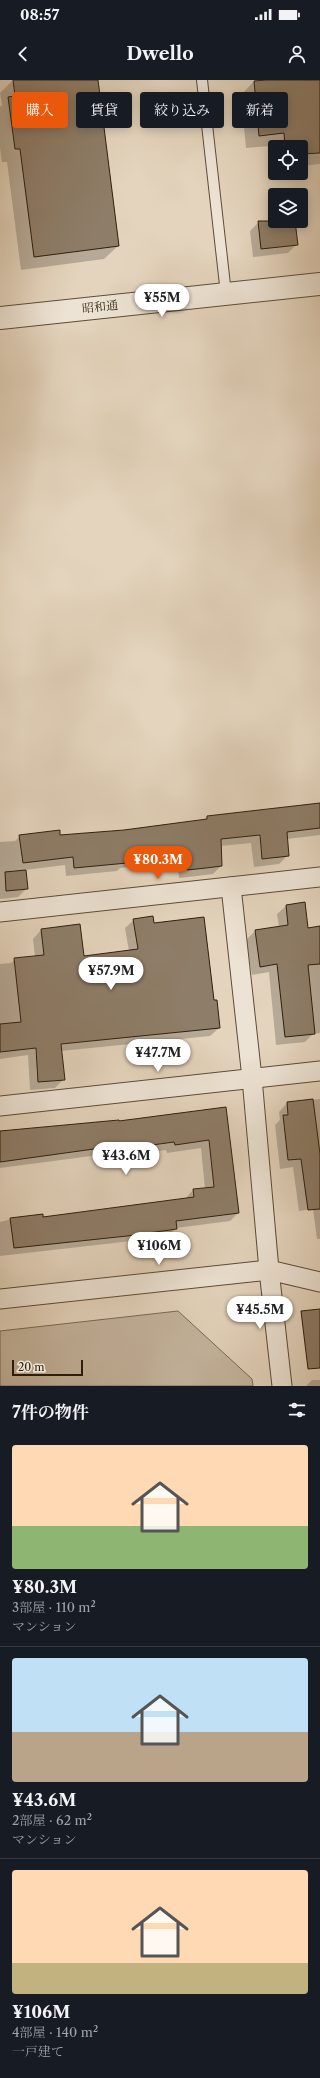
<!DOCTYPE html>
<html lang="ja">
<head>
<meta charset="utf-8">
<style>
	body { margin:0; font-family:"Libre Caslon Text","Noto Serif JP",serif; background:#20242c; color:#f1f3f6; height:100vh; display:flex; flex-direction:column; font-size:15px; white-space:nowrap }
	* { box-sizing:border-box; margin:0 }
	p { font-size:13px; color:#9ea1a6 }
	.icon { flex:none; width:22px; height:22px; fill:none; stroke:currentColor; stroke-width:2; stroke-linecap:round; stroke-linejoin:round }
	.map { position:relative; height:1306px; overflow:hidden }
	.drawer { display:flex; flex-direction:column; background:#171b24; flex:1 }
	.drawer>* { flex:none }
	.top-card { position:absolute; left:12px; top:12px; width:296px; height:36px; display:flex; gap:8px }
	.controls { position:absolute; left:268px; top:60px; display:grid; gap:8px }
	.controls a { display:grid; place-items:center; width:40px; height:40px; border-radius:4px; background:#171b24; box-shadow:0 2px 10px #0003; font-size:20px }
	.scale { position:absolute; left:12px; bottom:10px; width:71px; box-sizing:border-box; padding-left:4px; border:2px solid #301e0c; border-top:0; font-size:11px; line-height:14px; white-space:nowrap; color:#301e0c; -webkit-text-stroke:3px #ede3d4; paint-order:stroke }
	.price { position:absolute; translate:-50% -34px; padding:0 9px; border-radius:14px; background:#fff; color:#222; font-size:13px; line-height:26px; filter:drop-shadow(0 1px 2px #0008) }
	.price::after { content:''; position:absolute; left:50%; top:24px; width:12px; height:9px; margin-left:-6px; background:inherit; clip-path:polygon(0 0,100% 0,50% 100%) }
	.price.active { background:#ea580c; color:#fff }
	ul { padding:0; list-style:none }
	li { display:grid; align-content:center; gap:8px; height:212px; padding:0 12px }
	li+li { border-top:1px solid #363941 }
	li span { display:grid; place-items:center; height:124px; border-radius:4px; color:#555 }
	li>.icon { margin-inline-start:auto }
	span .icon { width:72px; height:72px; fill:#fffc; stroke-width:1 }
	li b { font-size:17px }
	h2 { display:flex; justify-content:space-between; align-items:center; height:48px; padding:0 12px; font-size:17px }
	.tag { padding:0 14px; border-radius:4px; background:#171b24; box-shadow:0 2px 10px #0003; font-size:14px; line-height:36px }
	.tag.active { background:#ea580c; color:#fff }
	.status { display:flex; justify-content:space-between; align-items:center; height:28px; padding:0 20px; background:#171b24; direction:ltr }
	.status svg { height:11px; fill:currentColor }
	header { display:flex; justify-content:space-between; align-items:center; height:52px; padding:0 12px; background:#171b24; font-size:18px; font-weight:700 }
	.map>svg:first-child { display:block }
</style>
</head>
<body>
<div class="status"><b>08:57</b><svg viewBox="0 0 49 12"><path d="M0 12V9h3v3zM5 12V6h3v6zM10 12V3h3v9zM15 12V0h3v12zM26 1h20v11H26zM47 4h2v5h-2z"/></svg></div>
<header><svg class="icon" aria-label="back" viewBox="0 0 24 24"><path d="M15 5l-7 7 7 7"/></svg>Dwello<svg class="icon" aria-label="person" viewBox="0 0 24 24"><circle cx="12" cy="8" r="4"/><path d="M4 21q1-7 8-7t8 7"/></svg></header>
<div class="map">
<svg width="320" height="1306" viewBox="0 0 320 1306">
	<rect width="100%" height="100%" fill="#e4d4bd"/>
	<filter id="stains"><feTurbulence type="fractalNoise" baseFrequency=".005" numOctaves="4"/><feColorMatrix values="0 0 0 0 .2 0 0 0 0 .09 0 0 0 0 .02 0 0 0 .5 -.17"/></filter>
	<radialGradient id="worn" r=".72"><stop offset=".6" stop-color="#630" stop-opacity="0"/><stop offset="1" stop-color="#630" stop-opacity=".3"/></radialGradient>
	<path fill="#c5b59f" stroke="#7a6a56" d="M 178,1231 L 252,1299 L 253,1306 L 0,1306 L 0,1251 Z"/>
	<g fill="#0003">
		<path d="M 13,0 L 97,0 L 118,166 L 104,179 L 21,190 L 7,82 L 2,82 L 0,68 L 0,27 L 2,25 L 0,13 Z"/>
		<path d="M 255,0 L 320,0 L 320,84 L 301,86 L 301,67 L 275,67 L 275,89 L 273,89 L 271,66 L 246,68 L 241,15 Z"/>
		<path d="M 275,140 L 294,141 L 297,164 L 288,173 L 253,177 L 250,151 L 259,142 Z"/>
		<path d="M 320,724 L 320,755 L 287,759 L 288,775 L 279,784 L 254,787 L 251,763 L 220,766 L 221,786 L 213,794 L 197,796 L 179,798 L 177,781 L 120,788 L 117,791 L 66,796 L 65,785 L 25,790 L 27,808 L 18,817 L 0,819 L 0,762 L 15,761 L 20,756 L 59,757 L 124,751 L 203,741 L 207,737 Z"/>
		<path d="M 304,824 L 307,849 L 320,847 L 320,953 L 313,954 L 305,962 L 276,965 L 269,892 L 252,895 L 246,860 L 255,851 L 279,847 L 277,834 L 286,826 Z"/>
		<path d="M 134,840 L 153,844 L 213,921 L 219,948 L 210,956 L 61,971 L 63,1000 L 55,1008 L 30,1010 L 28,975 L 0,979 L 0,884 L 11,883 L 15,879 L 35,877 L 33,859 L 41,850 L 79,845 L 83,877 L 129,871 L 125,848 Z"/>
		<path d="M 320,1019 L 320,1159 L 317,1159 L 313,1129 L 299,1131 L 293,1087 L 280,1089 L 275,1045 L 280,1040 L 279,1032 L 287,1023 Z"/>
		<path d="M 225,1028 L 238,1133 L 230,1141 L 176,1148 L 167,1157 L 0,1176 L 0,1142 L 11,1139 L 42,1138 L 185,1119 L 193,1110 L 205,1109 L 201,1068 L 167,1073 L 166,1070 L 122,1076 L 122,1072 L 0,1088 L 0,1052 L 118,1043 Z"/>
		<path d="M 312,1300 L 320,1300 L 320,1306 L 306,1306 Z"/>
	</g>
	<g fill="#8e7d68" stroke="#301e0c">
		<path d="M 13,0 L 98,0 L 119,166 L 34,177 L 20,69 L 15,69 L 8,17 L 15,16 Z"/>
		<path d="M 266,0 L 320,0 L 320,73 L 301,74 L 301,67 L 285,67 L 284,53 L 259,56 L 254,1 Z"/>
		<path d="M 258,141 L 295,141 L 298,165 L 261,169 Z"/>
		<path d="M 320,723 L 320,748 L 287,752 L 289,776 L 262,779 L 260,755 L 221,759 L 222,786 L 206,788 L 187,790 L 185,773 L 127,780 L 127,783 L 74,788 L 73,777 L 23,783 L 19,755 L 60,750 L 60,755 L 124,750 L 207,739 L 207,736 Z"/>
		<path d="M 26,790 L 28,809 L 6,811 L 5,792 Z"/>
		<path d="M 305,822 L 308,848 L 320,846 L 320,884 L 308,885 L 315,954 L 285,957 L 277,884 L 260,887 L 255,850 L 288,845 L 286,825 Z"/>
		<path d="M 153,836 L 154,843 L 204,837 L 214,920 L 217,920 L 220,948 L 61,964 L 65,1000 L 38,1002 L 36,968 L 0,972 L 0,944 L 21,942 L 14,878 L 44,875 L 41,849 L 80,844 L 84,876 L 138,869 L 133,839 Z"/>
		<path d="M 313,1019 L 320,1074 L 320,1129 L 308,1130 L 301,1079 L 288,1080 L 283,1035 L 288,1035 L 287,1022 Z"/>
		<path d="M 226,1027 L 239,1133 L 176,1141 L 177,1149 L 127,1156 L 14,1168 L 10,1138 L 43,1134 L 43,1137 L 194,1117 L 193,1109 L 214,1107 L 209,1060 L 175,1065 L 174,1062 L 130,1068 L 130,1064 L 0,1082 L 0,1051 L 119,1040 L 119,1041 Z"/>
		<path d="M 320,1229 L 320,1288 L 308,1289 L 301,1231 Z"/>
	</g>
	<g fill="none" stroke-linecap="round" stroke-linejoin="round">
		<defs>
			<path id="service" d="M 202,0 L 226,214"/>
			<g id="minor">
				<path d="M 231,807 L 252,998 L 269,1190 L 282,1306"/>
				<path d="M 0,832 L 320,797"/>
				<path d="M 0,1026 L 320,991"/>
				<path d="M 0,1219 L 269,1190 L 320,1202"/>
			</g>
			<path id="tertiary" d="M 0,238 L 320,204"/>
		</defs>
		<use href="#service" stroke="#5d4c38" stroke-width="12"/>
		<use href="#minor" stroke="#5d4c38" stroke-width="21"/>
		<use href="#tertiary" stroke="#5d4c38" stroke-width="24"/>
		<use href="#service" stroke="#ede3d4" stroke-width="10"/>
		<use href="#minor" stroke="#ede3d4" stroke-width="19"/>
		<use href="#tertiary" stroke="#ede3d4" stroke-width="22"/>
	</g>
	<g text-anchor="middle" stroke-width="3.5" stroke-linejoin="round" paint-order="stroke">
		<g font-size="12" fill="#301e0c" stroke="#ede3d4">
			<text transform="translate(100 227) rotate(-6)" y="4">昭和通</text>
		</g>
	</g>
	<rect width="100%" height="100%" filter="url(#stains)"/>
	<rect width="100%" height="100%" fill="url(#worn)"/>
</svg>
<div class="controls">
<a><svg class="icon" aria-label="locate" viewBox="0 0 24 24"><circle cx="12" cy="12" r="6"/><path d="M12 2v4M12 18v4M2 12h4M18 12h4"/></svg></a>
<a><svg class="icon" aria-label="layers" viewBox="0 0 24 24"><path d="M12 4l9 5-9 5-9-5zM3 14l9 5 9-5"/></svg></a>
</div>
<div class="scale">20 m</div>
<b class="price" style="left:162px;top:238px">¥55M</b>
<b class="price active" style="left:158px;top:800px">¥80.3M</b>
<b class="price" style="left:111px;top:911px">¥57.9M</b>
<b class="price" style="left:158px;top:993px">¥47.7M</b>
<b class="price" style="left:126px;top:1096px">¥43.6M</b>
<b class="price" style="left:159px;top:1186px">¥106M</b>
<b class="price" style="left:260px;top:1250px">¥45.5M</b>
<div class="top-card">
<a class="tag active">購入</a>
<a class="tag">賃貸</a>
<a class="tag">絞り込み</a>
<a class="tag">新着</a>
</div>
</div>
<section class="drawer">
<h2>7件の物件<svg class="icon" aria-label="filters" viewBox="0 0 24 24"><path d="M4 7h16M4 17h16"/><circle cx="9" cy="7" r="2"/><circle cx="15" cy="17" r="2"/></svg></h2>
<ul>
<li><span style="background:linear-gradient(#ffd9b3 65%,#8fb573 0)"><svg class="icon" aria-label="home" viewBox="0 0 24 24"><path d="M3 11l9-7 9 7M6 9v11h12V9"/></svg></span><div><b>¥80.3M</b><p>3部屋 · 110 m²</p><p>マンション</p></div></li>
<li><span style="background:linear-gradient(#bfe0f5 60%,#b9a48a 0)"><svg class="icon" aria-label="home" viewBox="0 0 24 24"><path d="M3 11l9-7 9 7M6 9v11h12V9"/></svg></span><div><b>¥43.6M</b><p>2部屋 · 62 m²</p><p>マンション</p></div></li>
<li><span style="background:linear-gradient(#ffd9b3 75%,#c2b280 0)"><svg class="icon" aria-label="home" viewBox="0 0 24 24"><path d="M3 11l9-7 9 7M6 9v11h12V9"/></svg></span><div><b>¥106M</b><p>4部屋 · 140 m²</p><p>一戸建て</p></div></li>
</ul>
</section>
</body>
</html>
